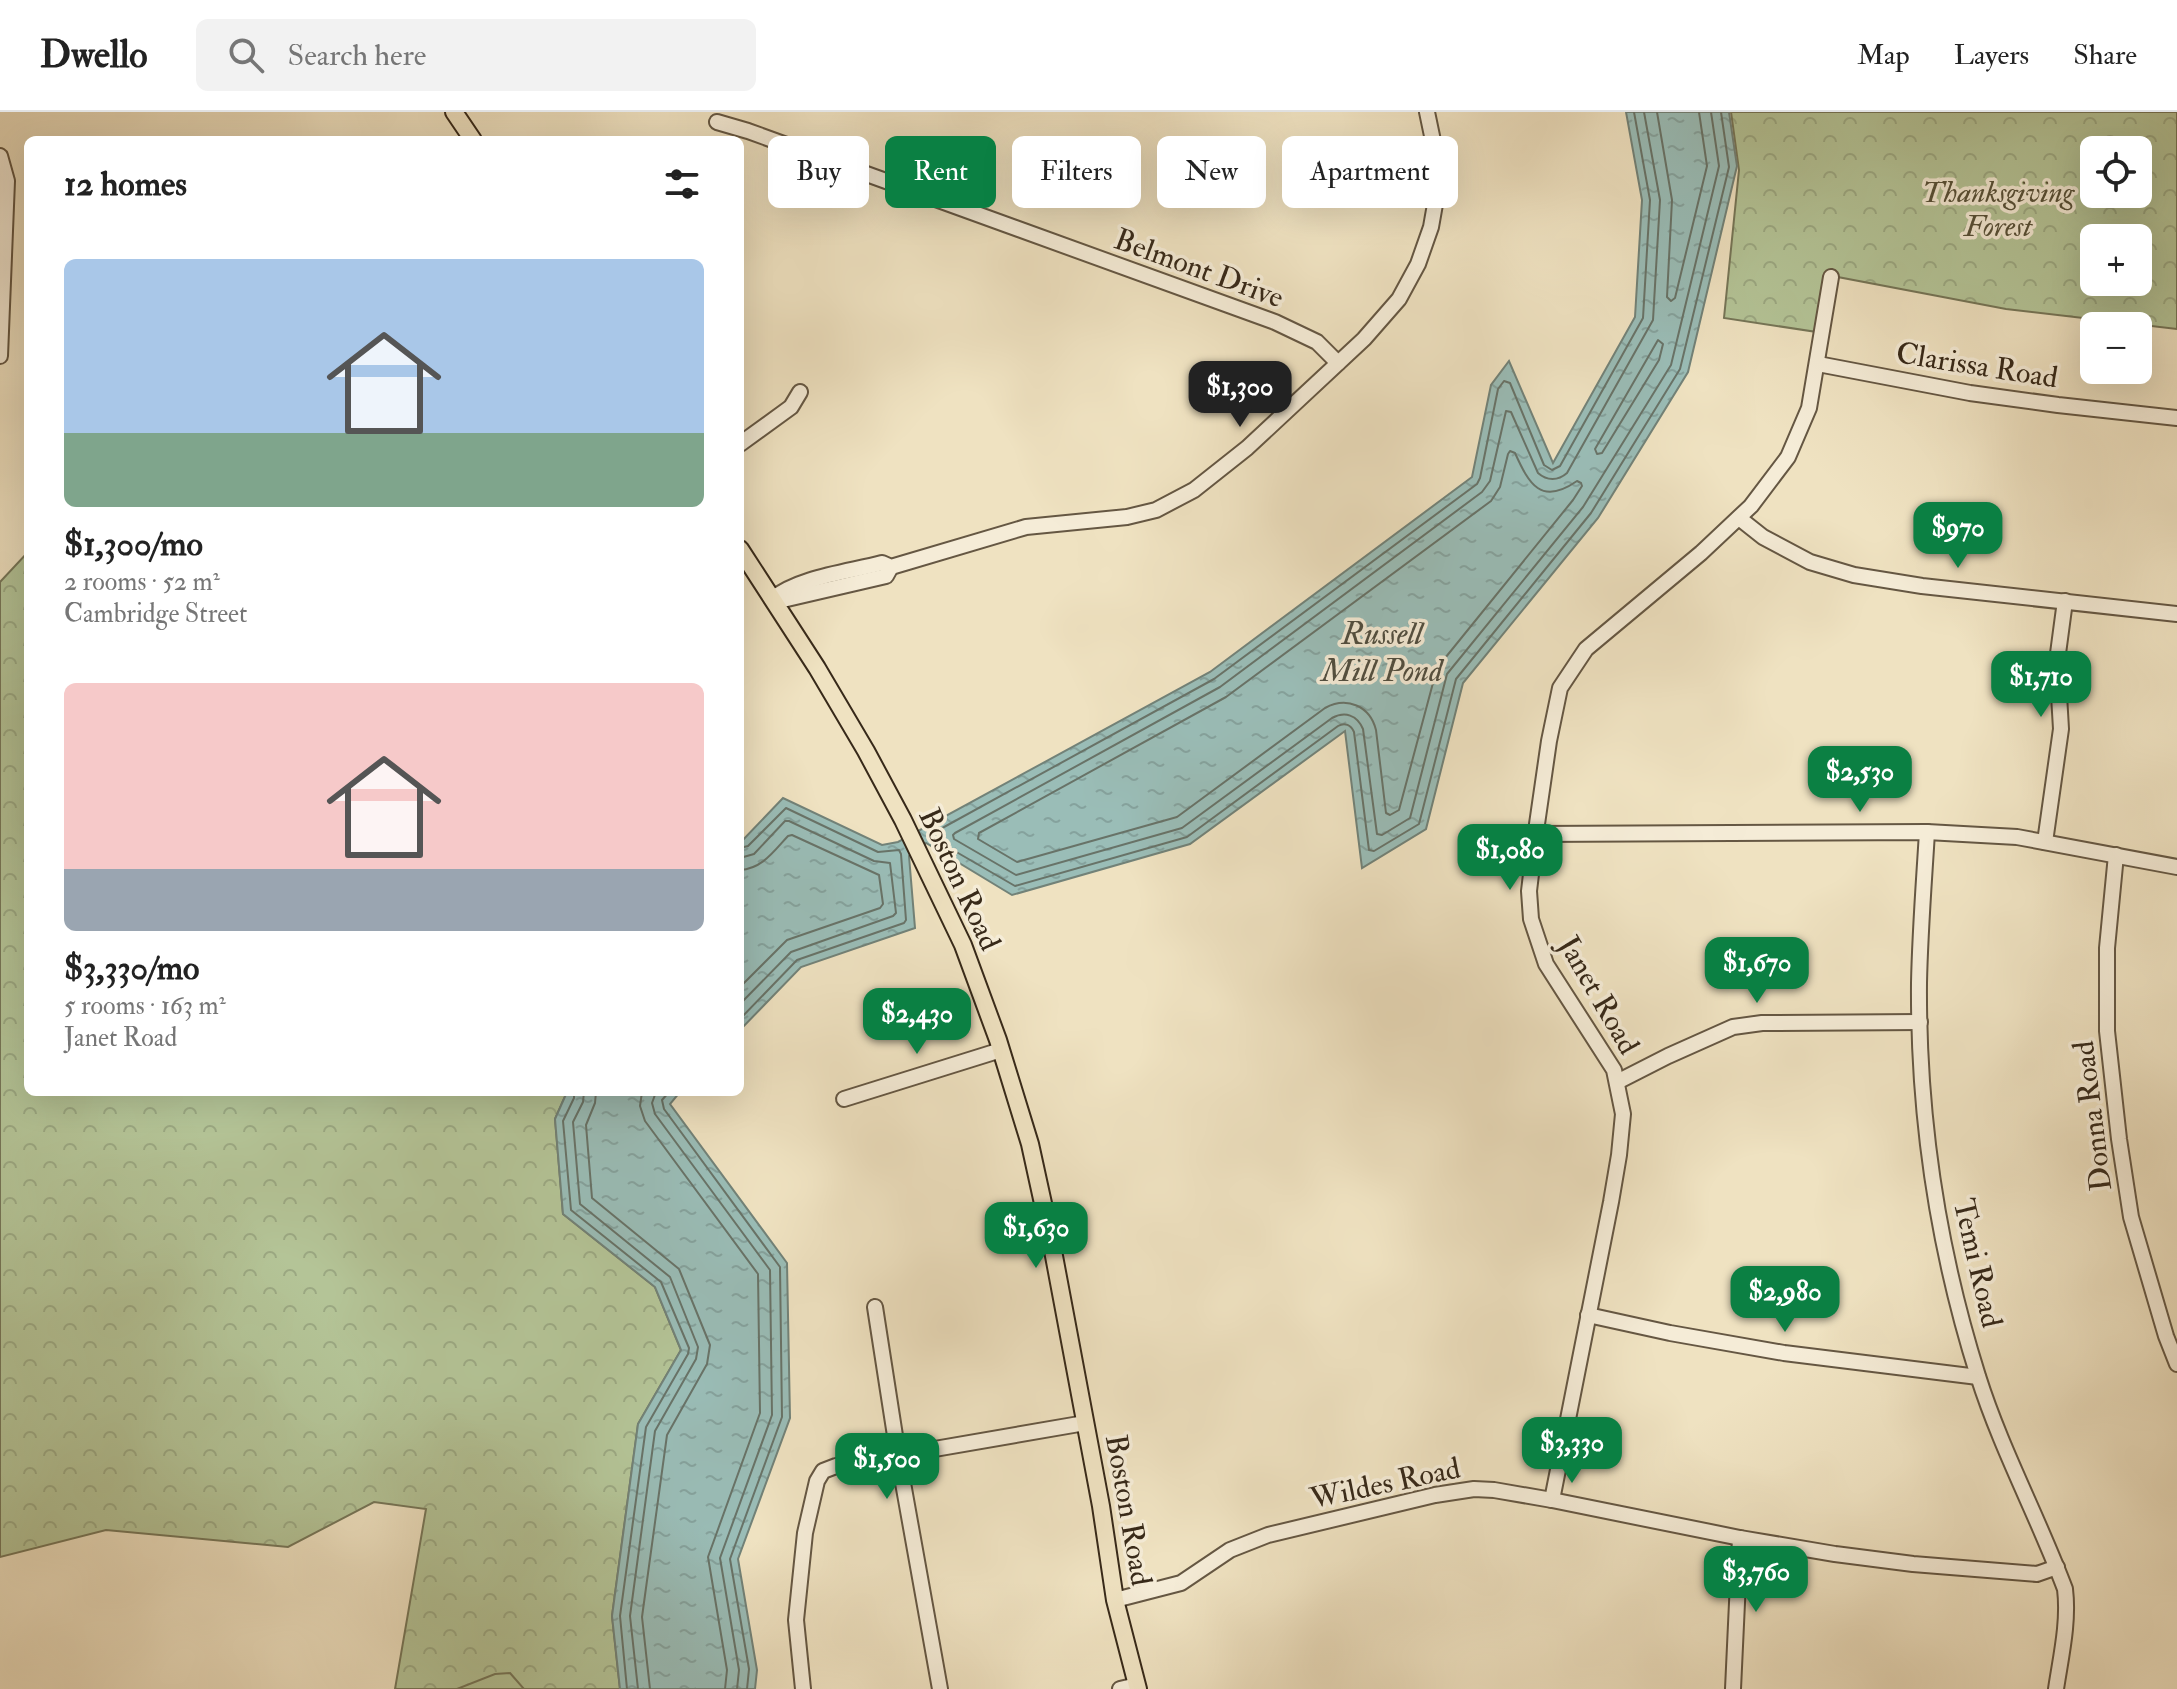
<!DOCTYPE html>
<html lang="en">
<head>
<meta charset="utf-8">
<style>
	body { margin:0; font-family:"IM FELL Double Pica",serif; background:#f2f2f2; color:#222; height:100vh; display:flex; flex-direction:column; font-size:30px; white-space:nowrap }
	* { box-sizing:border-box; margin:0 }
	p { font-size:26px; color:#767676 }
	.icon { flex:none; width:44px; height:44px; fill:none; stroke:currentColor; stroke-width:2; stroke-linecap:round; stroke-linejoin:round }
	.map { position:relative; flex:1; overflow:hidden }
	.drawer { position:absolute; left:24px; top:24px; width:720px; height:960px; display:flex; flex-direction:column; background:#fff; border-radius:12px; box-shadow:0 8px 32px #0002 }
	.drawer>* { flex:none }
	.banner { position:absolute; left:768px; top:24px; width:760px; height:72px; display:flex; gap:16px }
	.controls { position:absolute; left:2080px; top:24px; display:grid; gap:16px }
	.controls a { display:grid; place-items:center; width:72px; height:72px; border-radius:12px; background:#fff; box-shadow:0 8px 32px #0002; font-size:40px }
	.price { position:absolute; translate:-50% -68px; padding:0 18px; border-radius:16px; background:#0b8043; color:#fff; font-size:26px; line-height:52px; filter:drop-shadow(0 2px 4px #0008) }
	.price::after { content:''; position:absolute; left:50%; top:48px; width:24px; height:18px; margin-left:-12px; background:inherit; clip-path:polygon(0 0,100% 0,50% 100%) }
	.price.active { background:#222; color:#fff }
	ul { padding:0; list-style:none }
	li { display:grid; align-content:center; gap:16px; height:424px; padding:0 40px }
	li span { display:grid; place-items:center; height:248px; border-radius:12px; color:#555 }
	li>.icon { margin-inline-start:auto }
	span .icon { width:144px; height:144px; fill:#fffc; stroke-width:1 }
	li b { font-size:34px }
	h2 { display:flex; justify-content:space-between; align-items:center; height:96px; padding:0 40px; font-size:34px }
	.chip { padding:0 28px; border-radius:12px; background:#fff; box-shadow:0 8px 32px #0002; font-size:28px; line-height:72px }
	.chip.active { background:#0b8043; color:#fff }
	header { display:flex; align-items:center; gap:48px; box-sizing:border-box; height:112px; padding:0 40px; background:#fff; border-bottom:2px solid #e0e0e0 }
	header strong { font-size:38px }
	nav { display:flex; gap:44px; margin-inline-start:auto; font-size:28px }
	.search { width:560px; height:72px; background:#f2f2f2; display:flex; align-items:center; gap:20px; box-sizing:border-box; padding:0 28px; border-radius:12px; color:#767676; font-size:30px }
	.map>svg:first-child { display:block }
</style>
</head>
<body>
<header>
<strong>Dwello</strong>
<div class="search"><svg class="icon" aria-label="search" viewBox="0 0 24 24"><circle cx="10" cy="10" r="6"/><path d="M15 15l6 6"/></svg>Search here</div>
<nav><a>Map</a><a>Layers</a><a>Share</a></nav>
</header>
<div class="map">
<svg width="2177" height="1577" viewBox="0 0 2177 1577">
	<defs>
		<pattern id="forest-crowns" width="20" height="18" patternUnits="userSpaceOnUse" patternTransform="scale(2)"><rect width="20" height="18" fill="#b4c497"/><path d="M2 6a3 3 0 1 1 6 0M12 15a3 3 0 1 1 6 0" fill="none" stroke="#9ba882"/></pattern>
		<pattern id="water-ripples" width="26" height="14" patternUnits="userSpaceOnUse" patternTransform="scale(2)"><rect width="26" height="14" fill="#9abdb7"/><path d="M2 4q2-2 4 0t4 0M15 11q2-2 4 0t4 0" fill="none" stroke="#85a29d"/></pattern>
	</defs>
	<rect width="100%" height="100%" fill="#efe2c1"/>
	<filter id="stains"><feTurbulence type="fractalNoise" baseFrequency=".0025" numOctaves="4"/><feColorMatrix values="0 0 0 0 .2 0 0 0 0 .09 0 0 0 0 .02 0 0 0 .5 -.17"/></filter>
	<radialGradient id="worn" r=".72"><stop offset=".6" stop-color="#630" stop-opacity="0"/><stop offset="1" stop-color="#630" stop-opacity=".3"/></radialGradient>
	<g fill="url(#forest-crowns)" stroke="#767658" stroke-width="2" fill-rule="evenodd">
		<path d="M 1731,0 L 2177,0 L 2177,217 L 2006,197 L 1827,163 L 1817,220 L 1724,206 L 1739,58 ZM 2094,38 L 2138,38 L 2138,82 L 2094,82 ZM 2094,126 L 2138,126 L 2138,170 L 2094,170 Z"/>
		<path d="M 28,440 L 28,980 L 567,980 L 555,1007 L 563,1102 L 655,1175 L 681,1238 L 638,1312 L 612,1504 L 620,1577 L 395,1577 L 426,1397 L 374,1390 L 288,1435 L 106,1418 L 0,1445 L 0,470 Z"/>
	</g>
	<path fill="#b4c497" stroke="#767658" stroke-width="2" d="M 510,1561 L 524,1577 L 457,1577 L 495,1562 Z"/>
	<g fill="url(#water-ripples)" stroke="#728278" stroke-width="2">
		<path d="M 1626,0 L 1729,0 L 1737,54 L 1688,260 L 1598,406 L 1463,571 L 1426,717 L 1362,756 L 1345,619 L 1190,732 L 1012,783 L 926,731 L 909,744 L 915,816 L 801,855 L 740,918 L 740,731 L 783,686 L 882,733 L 898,730 L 1210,560 L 1472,365 L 1491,273 L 1509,249 L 1553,351 L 1635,205 L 1642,88 Z"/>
		<path d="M 567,980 L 680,980 L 670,992 L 787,1151 L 790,1306 L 738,1447 L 757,1558 L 755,1577 L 620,1577 L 612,1504 L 638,1312 L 681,1238 L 655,1175 L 563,1102 L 555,1007 Z"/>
	</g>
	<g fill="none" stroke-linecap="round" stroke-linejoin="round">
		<g stroke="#687368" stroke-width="2">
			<path d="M 1634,0 L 1650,88 L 1643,206 L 1560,354 L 1552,358 L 1544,353 L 1510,271 L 1504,269 L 1498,277 L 1480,366 L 1477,372 L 1214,567 L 935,720 L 933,723 L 934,727 L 1015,774 L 1187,725 L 1338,614 C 1345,610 1351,613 1354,620 L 1369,738 L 1374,739 L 1419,712 L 1456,567 L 1591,401 L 1680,257 L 1729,55 L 1721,0"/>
			<path d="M 1644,0 L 1660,88 L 1653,208 L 1567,361 C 1558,369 1547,369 1538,361 L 1511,300 L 1506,299 L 1490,369 L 1482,380 L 1220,575 L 955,721 L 953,723 L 954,727 L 1016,763 L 1182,716 L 1332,606 C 1345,599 1357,603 1363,617 L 1377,722 L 1382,723 L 1410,706 L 1447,562 L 1583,395 L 1671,253 L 1719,54 L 1711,0"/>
			<path d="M 1657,0 L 1672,88 L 1667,185 L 1671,189 L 1675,186 L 1707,54 L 1699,0"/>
			<path d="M 1658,228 L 1663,232 L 1659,248 L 1602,341 L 1597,342 L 1595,337 Z"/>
			<path d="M 1510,339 L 1515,341 C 1529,372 1541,394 1577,369 L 1581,371 L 1582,374 L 1573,388 L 1437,556 L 1399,698 L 1390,703 L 1386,701 L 1376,618 C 1370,594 1347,584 1325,596 L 1177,705 L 1017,750 L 978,727 L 979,721 L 1226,585 L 1491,389 L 1500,375 L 1508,342 Z"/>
			<path d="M 740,736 L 748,734 L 786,696 L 878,740 L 899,738 L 901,742 L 906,808 L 904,811 L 797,848 L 740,907"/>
			<path d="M 740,746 L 754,742 L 785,709 L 789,709 L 874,749 L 890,751 L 896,801 L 893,804 L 791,840 L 740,892"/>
			<path d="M 740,758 C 762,757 774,739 788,724 L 792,723 L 879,763 L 883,792 L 880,796 L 787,828 L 740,875"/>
			<path d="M 574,980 L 574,986 L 563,1009 L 571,1098 L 661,1170 L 689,1236 L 688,1242 L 646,1315 L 620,1504 L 627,1577"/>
			<path d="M 584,980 L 583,990 L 573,1010 L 580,1092 L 670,1165 L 698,1235 L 696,1247 L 655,1319 L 630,1504 L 638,1577"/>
			<path d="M 596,980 L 595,991 L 586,1013 L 592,1086 L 679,1157 L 710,1233 L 707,1252 L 667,1323 L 642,1505 L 650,1577"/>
			<path d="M 642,980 L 640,994 L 645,1009 L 758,1162 L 760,1301 L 708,1445 L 727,1558 L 725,1577"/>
			<path d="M 656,980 L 652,991 L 655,1002 L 770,1158 L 772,1303 L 720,1446 L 739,1558 L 737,1577"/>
			<path d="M 669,980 L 662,988 L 664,997 L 780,1155 L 782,1305 L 730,1447 L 749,1557 L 747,1577"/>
		</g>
		<defs>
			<g id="minor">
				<path d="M 717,10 L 748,19 L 1275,210 L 1317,230 L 1338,251"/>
				<path d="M 0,44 L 7,69 L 0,244"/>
				<path d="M 1818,252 L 1970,281 L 2058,293 L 2177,306"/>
				<path d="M 740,332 L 791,295 L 800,280"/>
				<path d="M 1739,406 L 1763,425 L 1810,450 L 1854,463 L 1922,474 L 2177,502"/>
				<path d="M 772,487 C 799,465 848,460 882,451 L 891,455 L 1026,415 L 1127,405 L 1156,398 L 1194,378 L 1247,336 L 1364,227 L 1399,187 L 1418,152 L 1431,115 L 1437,81 L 1436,43 L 1427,0"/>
				<path d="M 772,487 L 787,487 L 886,464 L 891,455"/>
				<path d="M 1927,720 C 1924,770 1920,820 1919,871 C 1918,1004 1938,1137 1978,1264 C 2001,1337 2038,1405 2065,1477 C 2069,1510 2061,1544 2056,1577"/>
				<path d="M 1536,722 L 1927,720 L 2017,725 L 2177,755"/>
				<path d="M 2045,730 L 2061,617 L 2057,549 L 2065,489"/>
				<path d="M 2116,743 L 2107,836 L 2107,919 L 2119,1027 L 2131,1105 L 2166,1224 L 2177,1252"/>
				<path d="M 1617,970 L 1668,944 L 1733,915 L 1762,911 L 1920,910"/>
				<path d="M 844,987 L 1001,938"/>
				<path d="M 875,1195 L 898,1343 L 940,1577"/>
				<path d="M 1588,1203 L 1670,1221 L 1784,1241 L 1978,1265"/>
				<path d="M 1552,1388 L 1611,1090 L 1619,1043 L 1623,1002 L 1614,958 L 1546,852 L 1531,807 L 1529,779 L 1537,712 L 1549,629 L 1560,576 L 1586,537 L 1701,441 L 1751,394 L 1788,345 L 1809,296 L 1831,165"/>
				<path d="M 1115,1488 L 1181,1471 L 1230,1438 L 1268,1423 L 1435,1383 L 1474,1377 L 1494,1378 L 1552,1388 L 1740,1426 L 1835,1442 L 1913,1452 L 2037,1462 L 2057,1455"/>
				<path d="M 803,1577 L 796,1508 L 805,1421 L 817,1369 L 823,1359 L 836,1354 L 1085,1311"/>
				<path d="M 1120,1577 L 1137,1573"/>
				<path d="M 1733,1577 L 1740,1426"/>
			</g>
			<g id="major">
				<path d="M 454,0 L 473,28"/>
				<path d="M 740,437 L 817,556 L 866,639 L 903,708 L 963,833 L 998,928 L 1030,1032 L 1051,1128 L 1101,1394 L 1115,1488 L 1138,1577"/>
			</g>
		</defs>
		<use href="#minor" stroke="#655743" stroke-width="18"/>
		<use href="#major" stroke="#372919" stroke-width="20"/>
		<use href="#minor" stroke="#f5ecd7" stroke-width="14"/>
		<use href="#major" stroke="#efe2c1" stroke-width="16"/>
	</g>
	<g text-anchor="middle" stroke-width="7" stroke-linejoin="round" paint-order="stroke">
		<g font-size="30" font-style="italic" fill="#565038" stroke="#f5ecd7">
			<text x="1998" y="90">Thanksgiving<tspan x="1998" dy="34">Forest</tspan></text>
		</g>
		<g font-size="30" fill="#372919" stroke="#f5ecd7">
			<text transform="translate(1199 156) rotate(20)" y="10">Belmont Drive</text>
			<text transform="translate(1977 253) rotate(9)" y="10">Clarissa Road</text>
			<text transform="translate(960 767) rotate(65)" y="10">Boston Road</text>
			<text transform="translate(1599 883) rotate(60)" y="10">Janet Road</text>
			<text transform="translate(2092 1004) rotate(-97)" y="10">Donna Road</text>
			<text transform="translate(1978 1151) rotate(77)" y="10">Temi Road</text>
			<text transform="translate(1385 1371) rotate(-12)" y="10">Wildes Road</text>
			<text transform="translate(1129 1398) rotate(80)" y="10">Boston Road</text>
		</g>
		<g font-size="32" font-style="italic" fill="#504e40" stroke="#f5ecd7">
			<text x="1382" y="532">Russell<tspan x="1382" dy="37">Mill Pond</tspan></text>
		</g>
	</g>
	<rect width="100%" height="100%" filter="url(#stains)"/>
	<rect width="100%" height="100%" fill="url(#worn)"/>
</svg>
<div class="controls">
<a><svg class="icon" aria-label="locate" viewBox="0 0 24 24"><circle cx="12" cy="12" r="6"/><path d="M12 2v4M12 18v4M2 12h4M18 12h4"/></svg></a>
<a>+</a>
<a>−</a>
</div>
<b class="price active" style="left:1240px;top:317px">$1,300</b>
<b class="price" style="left:1958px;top:458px">$970</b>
<b class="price" style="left:2041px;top:607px">$1,710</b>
<b class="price" style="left:1860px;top:702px">$2,530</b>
<b class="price" style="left:1510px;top:780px">$1,080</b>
<b class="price" style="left:1757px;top:893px">$1,670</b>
<b class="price" style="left:917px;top:944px">$2,430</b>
<b class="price" style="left:1036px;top:1158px">$1,630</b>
<b class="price" style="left:1785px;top:1222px">$2,980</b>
<b class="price" style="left:1572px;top:1373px">$3,330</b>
<b class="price" style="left:887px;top:1389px">$1,500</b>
<b class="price" style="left:1756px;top:1502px">$3,760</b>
<div class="banner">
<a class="chip">Buy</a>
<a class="chip active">Rent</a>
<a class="chip">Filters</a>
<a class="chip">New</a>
<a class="chip">Apartment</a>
</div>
<section class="drawer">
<h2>12 homes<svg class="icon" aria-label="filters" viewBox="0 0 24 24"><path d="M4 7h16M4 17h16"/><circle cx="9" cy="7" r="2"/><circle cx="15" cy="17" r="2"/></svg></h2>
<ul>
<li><span style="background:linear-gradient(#a9c7e8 70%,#7fa58c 0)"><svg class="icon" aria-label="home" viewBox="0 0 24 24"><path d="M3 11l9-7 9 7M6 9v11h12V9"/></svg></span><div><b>$1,300/mo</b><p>2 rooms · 52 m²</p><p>Cambridge Street</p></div></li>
<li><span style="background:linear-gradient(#f6c9c9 75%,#9aa5b1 0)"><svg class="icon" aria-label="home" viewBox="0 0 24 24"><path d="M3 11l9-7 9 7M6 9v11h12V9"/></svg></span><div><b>$3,330/mo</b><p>5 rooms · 163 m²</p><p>Janet Road</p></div></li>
</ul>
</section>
</div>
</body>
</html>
